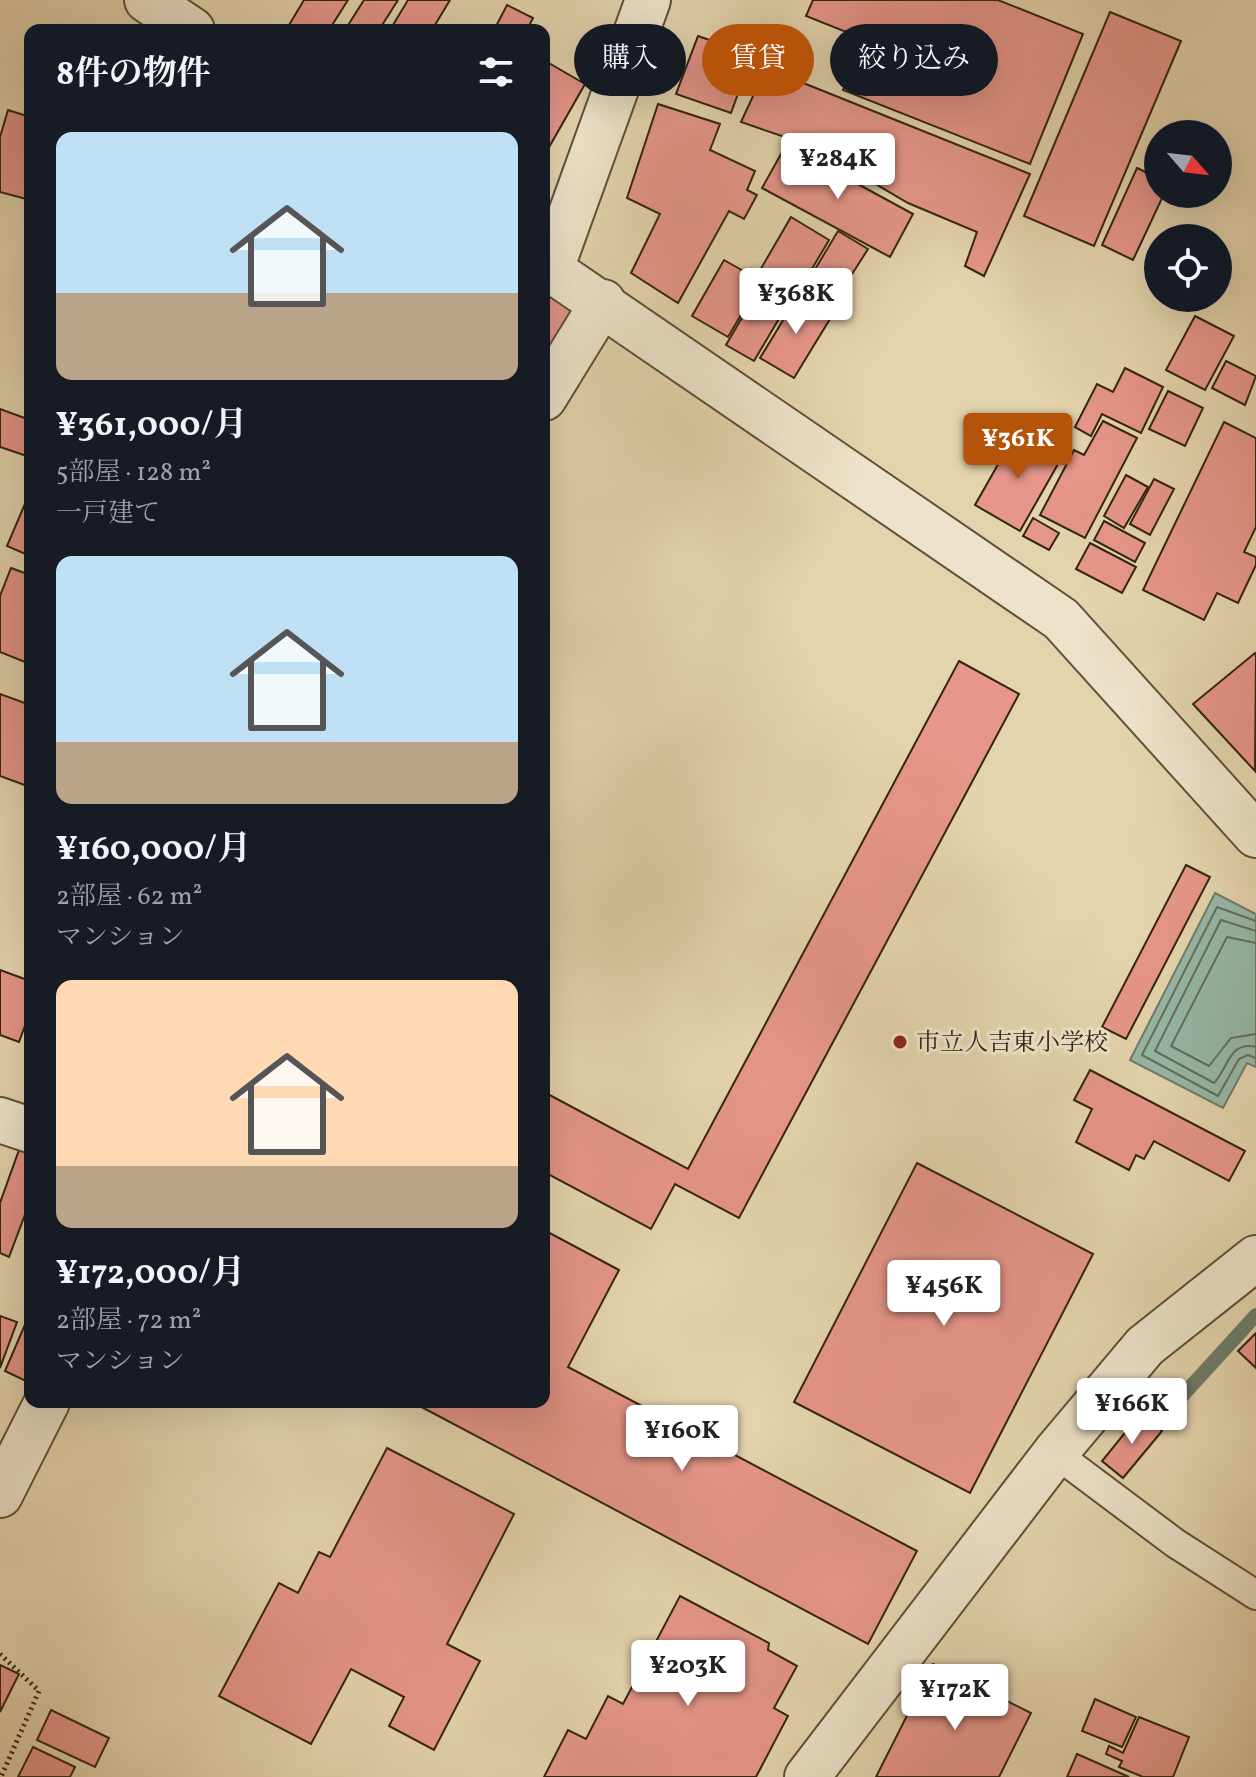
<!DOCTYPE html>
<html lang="ja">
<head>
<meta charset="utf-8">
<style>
	body { margin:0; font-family:Vollkorn,"Noto Serif JP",serif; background:#20242c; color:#f1f3f6; height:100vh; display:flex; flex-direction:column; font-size:30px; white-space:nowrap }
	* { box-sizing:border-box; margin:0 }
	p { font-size:26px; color:#9ea1a6 }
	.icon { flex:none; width:44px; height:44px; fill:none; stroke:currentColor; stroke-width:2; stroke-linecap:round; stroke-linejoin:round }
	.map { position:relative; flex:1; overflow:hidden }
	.drawer { position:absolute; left:24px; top:24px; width:526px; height:1384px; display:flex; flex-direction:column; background:#171b24; border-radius:16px; box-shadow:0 8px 32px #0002 }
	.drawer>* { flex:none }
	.guide { position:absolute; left:574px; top:24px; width:562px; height:72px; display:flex; gap:16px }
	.needle { width:52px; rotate:118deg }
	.controls { position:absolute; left:1144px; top:120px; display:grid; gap:16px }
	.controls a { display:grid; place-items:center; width:88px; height:88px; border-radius:50%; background:#171b24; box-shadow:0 8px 32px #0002; font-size:40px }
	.price { position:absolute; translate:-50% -68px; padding:0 18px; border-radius:8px; background:#fff; color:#222; font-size:26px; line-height:52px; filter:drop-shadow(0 2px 4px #0008) }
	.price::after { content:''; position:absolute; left:50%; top:48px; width:24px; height:18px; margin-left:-12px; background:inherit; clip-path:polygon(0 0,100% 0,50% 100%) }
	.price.current { background:#b45309; color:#fff }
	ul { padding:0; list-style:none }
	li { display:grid; align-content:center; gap:16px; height:424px; padding:0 32px }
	li span { display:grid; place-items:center; height:248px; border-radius:16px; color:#555 }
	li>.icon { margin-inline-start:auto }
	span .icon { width:144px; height:144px; fill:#fffc; stroke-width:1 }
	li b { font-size:34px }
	h2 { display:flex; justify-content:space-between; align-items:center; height:96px; padding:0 32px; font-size:34px }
	.chip { padding:0 28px; border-radius:36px; background:#171b24; box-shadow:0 8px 32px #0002; font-size:28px; line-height:72px }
	.chip.current { background:#b45309; color:#fff }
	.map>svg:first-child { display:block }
</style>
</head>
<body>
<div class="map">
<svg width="1256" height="1777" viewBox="0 0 1256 1777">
	<rect width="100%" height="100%" fill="#e4d4ad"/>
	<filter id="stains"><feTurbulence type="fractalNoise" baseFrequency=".0025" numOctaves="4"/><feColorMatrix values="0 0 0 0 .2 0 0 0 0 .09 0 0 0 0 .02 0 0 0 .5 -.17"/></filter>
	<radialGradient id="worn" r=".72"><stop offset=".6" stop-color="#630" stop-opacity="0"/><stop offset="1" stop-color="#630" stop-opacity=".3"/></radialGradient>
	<path fill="#96b8a7" stroke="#6e7d6b" stroke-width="2" d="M 1215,893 L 1256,914 L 1256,1067 L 1247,1063 L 1223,1108 L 1130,1060 Z"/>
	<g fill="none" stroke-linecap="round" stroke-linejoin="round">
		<g stroke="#646e5c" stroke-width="2">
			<path d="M 1256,921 L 1217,907 L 1142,1055 L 1218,1096 L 1239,1059 L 1248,1055 L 1256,1058"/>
			<path d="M 1256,931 L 1221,920 L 1155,1051 L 1214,1083 C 1228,1069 1229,1040 1256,1047"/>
			<path d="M 1256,943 L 1227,937 L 1171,1046 L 1209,1066 L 1231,1038 L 1256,1034"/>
		</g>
		<path stroke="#6e7d6b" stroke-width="14" d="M 1162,1418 L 1256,1315"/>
	</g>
	<g fill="#e6968a" stroke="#332411" stroke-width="2">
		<path d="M 304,0 L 348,0 L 329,30 L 286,30 Z"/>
		<path d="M 364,0 L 398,0 L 379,30 L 345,30 Z"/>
		<path d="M 408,0 L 450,0 L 432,30 L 390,30 Z"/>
		<path d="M 813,0 L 998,0 L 1083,34 L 1030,164 L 843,90 L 864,39 L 806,16 Z"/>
		<path d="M 507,5 L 533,18 L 527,30 L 494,30 Z"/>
		<path d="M 1110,12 L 1181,41 L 1094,246 L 1024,216 Z"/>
		<path d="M 698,36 L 752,55 L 731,113 L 676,94 Z"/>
		<path d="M 547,62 L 585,84 L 544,156 L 544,67 Z"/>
		<path d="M 766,68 L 1030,174 L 984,276 L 965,266 L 977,232 L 908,203 L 811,146 L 741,122 Z"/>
		<path d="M 658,104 L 720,124 L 710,150 L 755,171 L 747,190 L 757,195 L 744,219 L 729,211 L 678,303 L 631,273 L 660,214 L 627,198 Z"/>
		<path d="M 8,110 L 30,117 L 30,200 L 0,192 L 0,137 Z"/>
		<path d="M 786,145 L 913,214 L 890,257 L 762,188 Z"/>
		<path d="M 1137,168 L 1158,178 L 1158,194 L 1164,194 L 1133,260 L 1102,245 Z"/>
		<path d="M 791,217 L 829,240 L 797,294 L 759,272 Z"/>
		<path d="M 838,231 L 868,249 L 840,293 L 811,276 Z"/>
		<path d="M 724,260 L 761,281 L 728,337 L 692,316 Z"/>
		<path d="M 765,278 L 793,295 L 754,361 L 726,345 Z"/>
		<path d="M 544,280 L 586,306 L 544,373 Z"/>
		<path d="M 799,294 L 833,314 L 794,378 L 760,358 Z"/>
		<path d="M 1195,316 L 1234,336 L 1205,390 L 1166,370 Z"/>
		<path d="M 1226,361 L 1256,376 L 1245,405 L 1212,388 Z"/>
		<path d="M 1125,368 L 1163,387 L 1141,433 L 1102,414 L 1091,436 L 1075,427 L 1097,384 L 1113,392 Z"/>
		<path d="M 1168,391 L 1203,408 L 1185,446 L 1149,429 Z"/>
		<path d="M 0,409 L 30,420 L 30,457 L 0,447 Z"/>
		<path d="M 1103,421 L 1137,438 L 1085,538 L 1040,515 L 1074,450 L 1084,455 Z"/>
		<path d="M 1224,422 L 1256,438 L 1256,527 L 1244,552 L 1256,557 L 1256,565 L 1238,603 L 1217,593 L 1204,620 L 1143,590 Z"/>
		<path d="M 1017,431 L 1062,457 L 1020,531 L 975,505 Z"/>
		<path d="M 1126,475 L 1148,487 L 1124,528 L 1104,516 Z"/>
		<path d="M 1154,479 L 1174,489 L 1150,535 L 1130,524 Z"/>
		<path d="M 30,492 L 30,556 L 7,546 Z"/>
		<path d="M 1033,518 L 1059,533 L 1049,550 L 1023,536 Z"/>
		<path d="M 1104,521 L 1145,543 L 1135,562 L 1094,540 Z"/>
		<path d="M 1090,543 L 1136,567 L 1122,593 L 1076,569 Z"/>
		<path d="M 11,568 L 30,575 L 30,664 L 0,652 L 0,596 Z"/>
		<path d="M 1255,653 L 1256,655 L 1255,771 L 1193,704 Z"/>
		<path d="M 959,661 L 1019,694 L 739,1218 L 675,1184 L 651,1229 L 544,1172 L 544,1092 L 688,1169 Z"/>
		<path d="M 0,694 L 30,705 L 30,787 L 0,776 Z"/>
		<path d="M 1186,865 L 1210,877 L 1126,1039 L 1102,1027 Z"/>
		<path d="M 0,970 L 30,981 L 30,1012 L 19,1042 L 0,1035 Z"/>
		<path d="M 1090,1070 L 1245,1151 L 1229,1181 L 1154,1141 L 1144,1159 L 1136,1155 L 1129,1170 L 1076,1142 L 1092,1109 L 1074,1100 Z"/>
		<path d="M 19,1150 L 30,1154 L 30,1213 L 26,1212 L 9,1257 L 0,1253 L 0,1203 Z"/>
		<path d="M 917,1163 L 1093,1254 L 970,1493 L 794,1402 Z"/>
		<path d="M 544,1230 L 619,1270 L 568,1367 L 917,1551 L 868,1644 L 414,1403 L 544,1402 Z"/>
		<path d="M 30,1313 L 30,1383 L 5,1371 Z"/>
		<path d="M 0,1316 L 17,1322 L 0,1368 Z"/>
		<path d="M 1256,1333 L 1256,1368 L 1238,1351 Z"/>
		<path d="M 1141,1413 L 1162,1431 L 1123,1478 L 1102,1461 Z"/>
		<path d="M 387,1448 L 514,1514 L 447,1644 L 480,1661 L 434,1750 L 389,1726 L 404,1697 L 351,1669 L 311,1744 L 219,1696 L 279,1583 L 298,1593 L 319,1552 L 330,1557 Z"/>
		<path d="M 680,1596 L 769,1643 L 768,1650 L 797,1666 L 774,1708 L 788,1716 L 756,1777 L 544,1777 L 568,1730 L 586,1739 L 608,1696 L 623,1704 Z"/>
		<path d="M 933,1664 L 1031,1713 L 999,1777 L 876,1777 Z"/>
		<path d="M 0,1665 L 19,1674 L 0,1712 Z"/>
		<path d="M 1095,1699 L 1136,1717 L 1122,1747 L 1082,1731 Z"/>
		<path d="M 51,1710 L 109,1738 L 95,1767 L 37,1740 Z"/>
		<path d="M 1139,1717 L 1189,1737 L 1173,1777 L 1143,1777 L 1119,1767 L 1122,1761 L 1106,1754 L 1109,1746 L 1123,1753 Z"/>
		<path d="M 33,1747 L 75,1767 L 70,1777 L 18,1777 Z"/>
		<path d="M 1077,1754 L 1129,1777 L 1067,1777 Z"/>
	</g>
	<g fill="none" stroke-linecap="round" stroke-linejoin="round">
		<defs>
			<path id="service" d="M 1055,1453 L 1175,1543 L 1256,1595"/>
			<g id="minor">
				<path d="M 147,0 L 192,30"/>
				<path d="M 544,265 L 1061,619 L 1256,835"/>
				<path d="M 551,269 L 648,0"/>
				<path d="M 544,398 L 603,302"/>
				<path d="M 0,1120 L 30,1130"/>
				<path d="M 0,1495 L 47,1402"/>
				<path d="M 807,1777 L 1055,1453 L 1145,1346 L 1256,1258"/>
			</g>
		</defs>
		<use href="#service" stroke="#5f5038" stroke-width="32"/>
		<use href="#minor" stroke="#5f5038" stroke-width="48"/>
		<path stroke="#332411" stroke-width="5" stroke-dasharray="2 4" stroke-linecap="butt" d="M 0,1654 L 39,1691 L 1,1777"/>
		<use href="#service" stroke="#ede3ca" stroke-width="28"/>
		<use href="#minor" stroke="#ede3ca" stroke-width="44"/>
	</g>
	<circle fill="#8f2418" stroke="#ede3ca" stroke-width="3" cx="900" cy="1042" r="8"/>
	<g text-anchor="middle" stroke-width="6" stroke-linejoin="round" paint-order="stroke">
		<g font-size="24" fill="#332411" stroke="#ede3ca" text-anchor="start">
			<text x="916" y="1050">市立人吉東小学校</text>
		</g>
	</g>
	<rect width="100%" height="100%" filter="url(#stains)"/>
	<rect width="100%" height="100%" fill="url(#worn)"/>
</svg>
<div class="controls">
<a><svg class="needle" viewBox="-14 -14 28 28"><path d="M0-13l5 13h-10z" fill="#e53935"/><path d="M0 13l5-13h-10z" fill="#9ea1a6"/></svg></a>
<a><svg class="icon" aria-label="locate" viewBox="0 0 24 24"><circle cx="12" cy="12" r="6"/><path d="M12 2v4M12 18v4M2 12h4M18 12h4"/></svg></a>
</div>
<b class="price" style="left:838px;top:201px">¥284K</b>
<b class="price" style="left:796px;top:336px">¥368K</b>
<b class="price current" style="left:1018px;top:481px">¥361K</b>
<b class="price" style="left:944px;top:1328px">¥456K</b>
<b class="price" style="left:1132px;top:1446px">¥166K</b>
<b class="price" style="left:682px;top:1473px">¥160K</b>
<b class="price" style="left:688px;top:1708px">¥203K</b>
<b class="price" style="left:955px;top:1732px">¥172K</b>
<div class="guide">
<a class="chip">購入</a>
<a class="chip current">賃貸</a>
<a class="chip">絞り込み</a>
</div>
<section class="drawer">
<h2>8件の物件<svg class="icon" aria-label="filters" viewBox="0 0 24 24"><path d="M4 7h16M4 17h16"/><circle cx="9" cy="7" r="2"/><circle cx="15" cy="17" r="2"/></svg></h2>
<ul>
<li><span style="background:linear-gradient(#bfe0f5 65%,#b9a48a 0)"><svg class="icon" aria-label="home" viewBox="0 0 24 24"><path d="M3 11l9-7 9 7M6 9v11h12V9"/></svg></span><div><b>¥361,000/月</b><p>5部屋 · 128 m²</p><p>一戸建て</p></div></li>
<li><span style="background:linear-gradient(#bfe0f5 75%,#b9a48a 0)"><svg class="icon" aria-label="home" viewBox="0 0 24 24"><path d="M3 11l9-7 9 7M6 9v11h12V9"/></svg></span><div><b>¥160,000/月</b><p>2部屋 · 62 m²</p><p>マンション</p></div></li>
<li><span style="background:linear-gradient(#ffd9b3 75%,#b9a48a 0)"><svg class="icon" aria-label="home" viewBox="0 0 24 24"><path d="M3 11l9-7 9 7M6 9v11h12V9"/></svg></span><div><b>¥172,000/月</b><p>2部屋 · 72 m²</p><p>マンション</p></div></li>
</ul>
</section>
</div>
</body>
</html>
